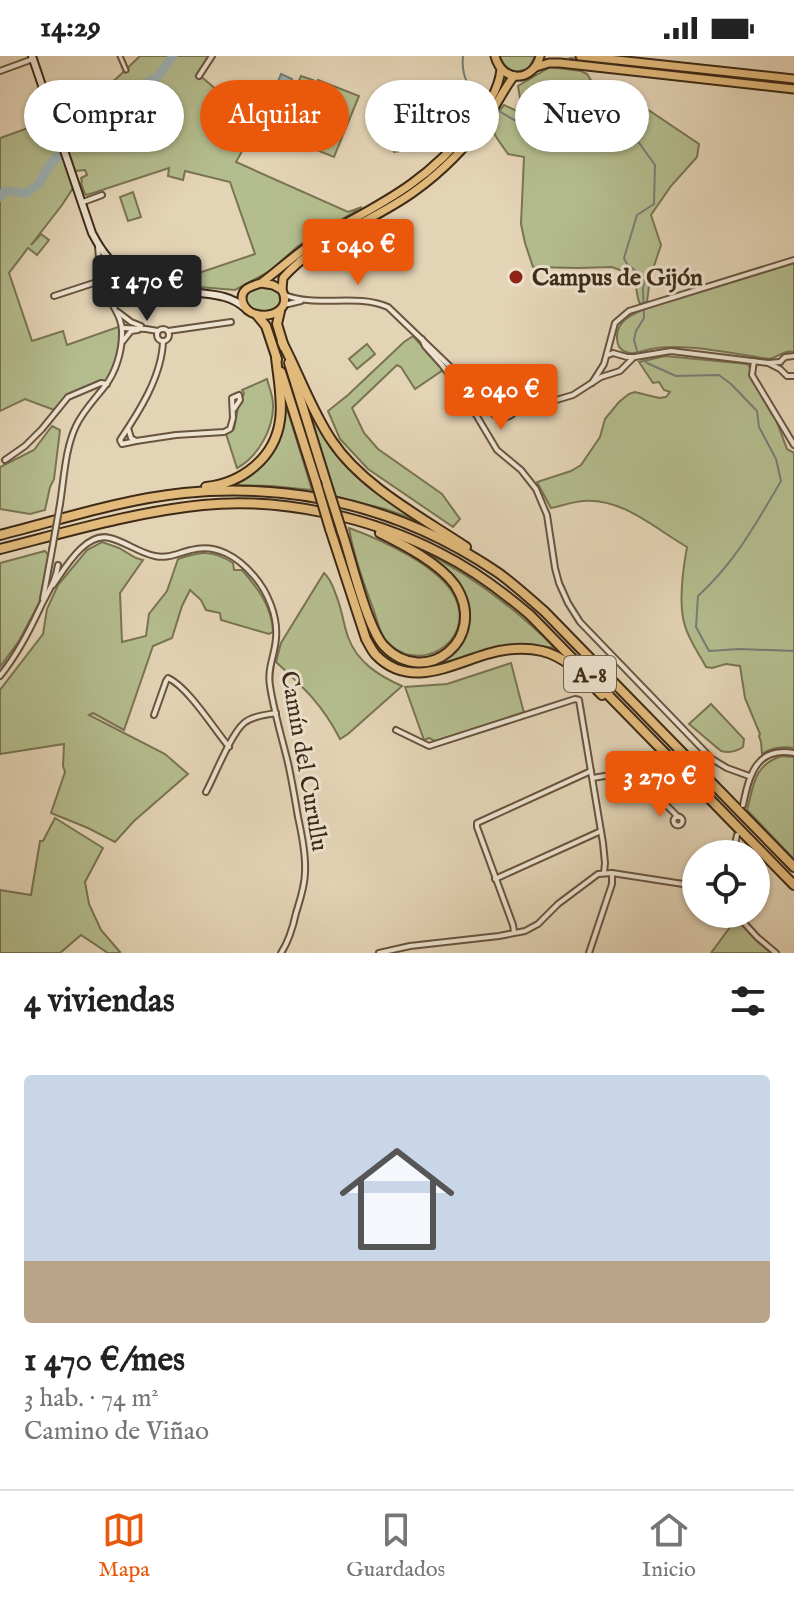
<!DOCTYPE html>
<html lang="es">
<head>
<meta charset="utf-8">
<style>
	body { margin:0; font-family:"IM FELL English",serif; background:#f2f2f2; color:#222; height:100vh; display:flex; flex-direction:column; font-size:30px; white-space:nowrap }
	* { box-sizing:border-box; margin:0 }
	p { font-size:26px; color:#767676 }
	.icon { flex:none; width:44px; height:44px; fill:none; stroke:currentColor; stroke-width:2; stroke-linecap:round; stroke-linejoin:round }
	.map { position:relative; height:897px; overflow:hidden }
	.panel { display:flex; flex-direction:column; background:#fff; flex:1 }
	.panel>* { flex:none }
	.guide { position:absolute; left:24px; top:24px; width:746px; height:72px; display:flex; gap:16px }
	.buttons { position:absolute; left:682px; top:784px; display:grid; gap:16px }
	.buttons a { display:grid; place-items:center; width:88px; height:88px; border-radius:50%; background:#fff; box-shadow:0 2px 6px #0004; font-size:40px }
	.price { position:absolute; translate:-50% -68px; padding:0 18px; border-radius:8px; background:#ea580c; color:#fff; font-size:26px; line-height:52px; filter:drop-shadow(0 2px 4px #0008) }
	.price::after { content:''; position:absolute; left:50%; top:48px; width:24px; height:18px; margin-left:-12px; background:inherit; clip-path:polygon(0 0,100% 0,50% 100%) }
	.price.selected { background:#222; color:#fff }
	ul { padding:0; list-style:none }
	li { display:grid; align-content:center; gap:16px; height:424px; padding:0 24px }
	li+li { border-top:2px solid #e0e0e0 }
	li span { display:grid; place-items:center; height:248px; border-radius:8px; color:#555 }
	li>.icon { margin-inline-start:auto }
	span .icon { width:144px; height:144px; fill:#fffc; stroke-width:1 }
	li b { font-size:34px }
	h2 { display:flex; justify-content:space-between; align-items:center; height:96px; padding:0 24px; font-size:34px }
	.tag { padding:0 28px; border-radius:36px; background:#fff; box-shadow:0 2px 6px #0004; font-size:28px; line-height:72px }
	.tag.selected { background:#ea580c; color:#fff }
	.status { display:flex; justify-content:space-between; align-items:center; height:56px; padding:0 40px; background:#fff; direction:ltr }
	.status svg { height:22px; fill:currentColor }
	.menu { display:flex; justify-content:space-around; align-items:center; height:112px; border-top:2px solid #e0e0e0; background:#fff; font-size:22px; color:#767676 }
	.menu a { display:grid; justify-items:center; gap:4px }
	.menu .selected { color:#ea580c }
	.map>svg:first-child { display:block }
</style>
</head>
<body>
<div class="status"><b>14:29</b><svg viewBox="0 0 49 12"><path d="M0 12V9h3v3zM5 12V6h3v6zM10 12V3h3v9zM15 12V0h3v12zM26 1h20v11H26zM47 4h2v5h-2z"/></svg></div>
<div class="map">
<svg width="794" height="897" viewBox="0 0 794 897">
	<rect width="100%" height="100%" fill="#e4d4b6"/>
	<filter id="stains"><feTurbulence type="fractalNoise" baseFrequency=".0025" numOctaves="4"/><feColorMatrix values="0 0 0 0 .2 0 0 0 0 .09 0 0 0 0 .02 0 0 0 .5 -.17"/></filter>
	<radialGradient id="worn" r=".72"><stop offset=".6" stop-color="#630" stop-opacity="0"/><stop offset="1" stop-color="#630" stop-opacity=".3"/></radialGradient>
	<g fill="#b4bd8e" stroke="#797452" stroke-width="2">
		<path d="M 140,0 L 208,0 L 198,18 L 257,68 L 236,106 L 348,156 L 362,151 L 298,190 L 270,215 L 235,234 L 163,228 L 141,222 L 129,214 L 159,204 L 184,222 L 255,198 L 230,126 L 185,115 L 183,124 L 168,120 L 169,112 L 87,139 L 85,138 L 81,127 L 82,126 L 81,122 L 87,119 L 85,114 L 75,115 L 57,61 L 76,53 L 117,22 Z"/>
		<path d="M 500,0 L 535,0 L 529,12 C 516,19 504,14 500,0 Z"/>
		<path d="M 570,2 L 794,26 L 794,29 L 570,4 Z"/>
		<path d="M 550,11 L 581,15 L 587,18 L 592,26 L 647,51 L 647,53 L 699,88 L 697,101 L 671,130 L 651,159 L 661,189 L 650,222 L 647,246 L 640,248 C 636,240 637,229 633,219 L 612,211 L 578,212 L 533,211 L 525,187 L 521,168 L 524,101 L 508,98 C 493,76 484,71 504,49 L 517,55 L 539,57 L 568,44 L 596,44 L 624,48 C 603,38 578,38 556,46 C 544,50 539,55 526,52 L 520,42 L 518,30 Z"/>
		<path d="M 301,20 L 313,24 L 303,49 L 291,44 Z"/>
		<path d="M 318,24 L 359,40 L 334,101 L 294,85 Z"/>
		<path d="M 53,63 L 75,129 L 62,149 L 31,189 L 41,178 L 49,184 L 37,199 L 28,192 L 9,217 L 32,285 L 63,275 L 67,289 L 118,271 L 123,272 L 116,307 L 107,328 L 101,327 L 68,341 L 57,355 L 25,343 L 0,355 L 0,82 Z"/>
		<path d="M 437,74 L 439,90 L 394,96 L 392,80 Z"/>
		<path d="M 133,136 L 141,161 L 128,165 L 120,141 Z"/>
		<path d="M 794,207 L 794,296 C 785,294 779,300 770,303 C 740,299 707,291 676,291 C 668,291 659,291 651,293 C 643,294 634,300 626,296 C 620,294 617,289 617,282 C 616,262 637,257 651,250 Z"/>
		<path d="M 273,229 L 285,244 L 269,259 L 248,255 L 244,236 L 248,232 Z"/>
		<path d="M 413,280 L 443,314 L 415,333 L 401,311 L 397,309 L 352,352 L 364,377 L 378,393 L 442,438 L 460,463 L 453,471 L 368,413 L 340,383 L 328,355 L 348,339 L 404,286 Z"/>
		<path d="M 367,288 L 375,298 L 357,313 L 349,303 Z"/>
		<path d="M 665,300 L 748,308 L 772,353 L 787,393 L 794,397 L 794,692 C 782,690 772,691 762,698 L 761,686 L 759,680 L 760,678 L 745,642 L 740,610 L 726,608 L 712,612 L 706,611 C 699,598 689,584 685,570 C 678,548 683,513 687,491 C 654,472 623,442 583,445 C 572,446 561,450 551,452 L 537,426 L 571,415 L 581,409 L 600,381 L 605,363 L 619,346 L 629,338 L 635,336 L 659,342 L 666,341 L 670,336 L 664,334 L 659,326 L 653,327 L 639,306 Z"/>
		<path d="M 267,323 C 269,331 273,340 273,348 C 274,372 258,401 237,412 L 226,378 L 234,373 L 238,352 L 244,337 L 242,334 Z"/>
		<path d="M 304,338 L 351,413 L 428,468 L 385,453 L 336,441 Z"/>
		<path d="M 504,340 L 513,343 L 513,351 L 506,356 L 497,355 L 493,350 L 495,342 Z"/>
		<path d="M 285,346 L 312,434 L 271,430 L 227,429 C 272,410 282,394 285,346 Z"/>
		<path d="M 52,370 L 60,374 L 54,423 L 50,431 L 45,454 L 30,458 L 0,453 L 0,411 L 34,394 Z"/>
		<path d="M 349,472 C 380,483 440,510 455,541 C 477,586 416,622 385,583 C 379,575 377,564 374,555 C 364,528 354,501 349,472 Z"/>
		<path d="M 102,486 L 119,492 L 136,502 L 143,504 L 120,537 L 122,586 L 146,580 L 149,558 L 167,535 L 178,503 C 200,496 211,493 233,507 L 234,514 L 242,514 C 258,532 272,551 273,576 L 269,578 L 221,564 L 220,557 L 206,554 L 201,544 L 190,534 L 182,550 L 172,582 L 153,590 L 124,674 L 93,657 L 89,659 L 165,698 L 188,718 L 134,765 L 115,786 L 88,772 L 51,757 L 65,716 L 63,710 L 64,688 L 0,698 L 0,634 L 43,578 L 47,553 L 58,529 L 87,494 Z"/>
		<path d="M 417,492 C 469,517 514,551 555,592 C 538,590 522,587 505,590 C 467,596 422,632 386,602 C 377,595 371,587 369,576 C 379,587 385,600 400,606 C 411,611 419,609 430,605 C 437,602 447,601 453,596 C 468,584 473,563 468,545 C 460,519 433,510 417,492 Z"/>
		<path d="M 45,495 L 49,500 L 39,547 L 19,585 L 0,611 L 0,507 Z"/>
		<path d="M 324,517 C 331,523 333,531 336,539 C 342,553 343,567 348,581 C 357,606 379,620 402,630 L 348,678 L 340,683 C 322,648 304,632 276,606 L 281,587 Z"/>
		<path d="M 511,607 L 524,657 L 435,685 L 429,682 L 424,684 L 405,631 L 447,628 Z"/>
		<path d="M 711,648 L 744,683 L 743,691 C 736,696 729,697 721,695 L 689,668 Z"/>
		<path d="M 781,700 L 794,701 L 794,803 L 747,754 C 754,729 753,710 781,700 Z"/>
		<path d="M 55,762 L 103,792 L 85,826 L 89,848 L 101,874 L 120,896 L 118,897 L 108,897 L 81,879 L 60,897 L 0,897 L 0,834 L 31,839 L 40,785 L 43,785 Z"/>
		<path d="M 736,863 L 759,887 L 771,897 L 711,897 Z"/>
	</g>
	<path fill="#9cb5ba" stroke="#767d79" stroke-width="2" d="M 281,18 L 292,23 L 283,46 L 272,41 Z"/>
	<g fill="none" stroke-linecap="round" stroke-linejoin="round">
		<g stroke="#767d79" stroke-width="2">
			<path d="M 463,0 C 461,20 468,33 484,45"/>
			<path d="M 496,53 L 514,64 L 540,67 L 562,60 L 587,55 L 610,61 L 637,84 L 655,109 L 654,148 L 637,159 L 624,202 L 627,208 L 645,222 L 643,232 L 644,262 L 636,275 L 634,284 L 638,298"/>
			<path d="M 643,303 L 647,307 L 676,320 L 719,319 L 731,328 L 757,355 L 759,371 L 776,403 L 781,425 C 755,469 736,505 698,540 L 696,571 L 709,595 L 739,593 L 794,595"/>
		</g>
		<path stroke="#9cb5ba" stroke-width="9" d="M 0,141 L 5,135 L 26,137 L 38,129 L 51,107 L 136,34 L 159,19 L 173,0"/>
		<defs>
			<path id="pedestrian" d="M 120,0 L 126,14"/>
			<g id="minor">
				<path d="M 0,15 L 33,3"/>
				<path d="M 199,20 L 212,0"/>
				<path d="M 83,146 L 102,139"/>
				<path d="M 285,239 C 317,252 356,237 388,251 L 488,347"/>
				<path d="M 54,240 L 103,224 L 117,212"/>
				<path d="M 111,241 L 110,230 C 115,222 121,222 130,222"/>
				<path d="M 284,249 L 301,245"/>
				<path d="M 118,256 L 131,266 L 141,270"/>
				<path d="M 123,272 L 146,273 L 158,275"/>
				<circle cx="163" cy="279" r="6"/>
				<path d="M 168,275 L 231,266"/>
				<path d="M 422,283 L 425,290 L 442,309 L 466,342 L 497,394 L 521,414 L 536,433 L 547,459 L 555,512 L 559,527 L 568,547 L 580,566 L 712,703 L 727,712 L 749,720"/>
				<path d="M 123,285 L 131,275 L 138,274"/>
				<path d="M 608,299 L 613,297 L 627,301 L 635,301 L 671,295 L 768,307 L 780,306"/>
				<path d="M 754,305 L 752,319 L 794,389"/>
				<path d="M 780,306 L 785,301 L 794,300"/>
				<path d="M 770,308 L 780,313 L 787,320 L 794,320"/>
				<path d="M 592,327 L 604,308 L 615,267 L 629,255 L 794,204"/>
				<path d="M 515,339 C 520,351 515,360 503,362 C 493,360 487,354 489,343 L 498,334 L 508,334 L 515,339 L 535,345"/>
				<path d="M 517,350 L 537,346 L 553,345 L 573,339 L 601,321 L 620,315 L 633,302"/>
				<path d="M 128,372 L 131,382 L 136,385 L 122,388 L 120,384 C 139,356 162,320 163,285"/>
				<path d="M 136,385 L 176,379 L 224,376 L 230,373 L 233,362 L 232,342 L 239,339 L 240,344 L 234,353"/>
				<path d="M 5,404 L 25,390 L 42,373 L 68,341 L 101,327 L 107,328"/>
				<path d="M 60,448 C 64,423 65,393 76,370 C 83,355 95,343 105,330 C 116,316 122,295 122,278 C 123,262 113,252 107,238 C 101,223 99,206 98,190"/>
				<path d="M 53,529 C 65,512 86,475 110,482 C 126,486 139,497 155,500 C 168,503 178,497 191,494 C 216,487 238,501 254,520 C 268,536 278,561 276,582 C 275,599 267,612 270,630 C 274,656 282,682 288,707 C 292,725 295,743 298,761 C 302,779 306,798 305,816 C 305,830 300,844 296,857 C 293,871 289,885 281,897"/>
				<path d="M 43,543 L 52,494"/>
				<path d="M 0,620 C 17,599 29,576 40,552 C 47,537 56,525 58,509"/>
				<path d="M 154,659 L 166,625 L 168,622 C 188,631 214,673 229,691"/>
				<path d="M 396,674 L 429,690 L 575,643 L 579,644 L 603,787 L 605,807 L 604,817"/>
				<path d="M 593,722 L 628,716 L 636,718 L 678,761"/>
				<path d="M 206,736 C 215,719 231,678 244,667 C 252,660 266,659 276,657"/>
				<path d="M 743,749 C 749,720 756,690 794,697"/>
				<circle cx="678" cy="765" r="4.5"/>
				<path d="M 733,798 L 737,779"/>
				<path d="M 495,823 L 601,775"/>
				<path d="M 736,858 L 757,881 L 776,897"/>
				<path d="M 514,876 L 513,869 L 477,771 L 477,767 L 591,715"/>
				<path d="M 379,897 L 410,890 L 499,880 L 525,875 L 538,868 L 558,848 L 598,818 L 612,817 L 696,830"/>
				<path d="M 589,897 L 612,828 L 612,817"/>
			</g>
			<path id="secondary" d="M 32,0 L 92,177 C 118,228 147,230 199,237 C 217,239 231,240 245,252"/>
			<g id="primary">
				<path d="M 495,0 C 502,27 533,27 540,0"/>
				<path d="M 261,227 C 280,213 299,195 320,182 C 350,164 382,149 411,128 C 435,111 455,91 473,68 C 486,52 499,34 501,13"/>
				<path d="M 261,227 L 273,229 L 282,234 C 297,263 243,269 242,242 C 242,232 252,230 261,227 Z"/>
				<path d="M 282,234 L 283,222 C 318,182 373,166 415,135 C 443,115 468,89 488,61 C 497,48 504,33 514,20"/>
			</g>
			<g id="trunk">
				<path d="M 580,0 L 794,23"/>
				<path d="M 536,11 L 549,7 L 560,7 L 794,33"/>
			</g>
			<g id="motorway">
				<path d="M 280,255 L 277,268 L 284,291"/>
				<path d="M 257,259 L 266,270 L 277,303"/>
				<path d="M 282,286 C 299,318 312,356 332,385 C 362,430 421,461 466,491"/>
				<path d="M 289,307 L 327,429"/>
				<path d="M 281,316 L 316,426"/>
				<path d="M 206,431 C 242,427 275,402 280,364 C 283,344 278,322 276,301"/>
				<path d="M 330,473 L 366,583 C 369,588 372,595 376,599 C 409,633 450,609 487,598 C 504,593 525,591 542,595 C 567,601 585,622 602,639"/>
				<path d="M 342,476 C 351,502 367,572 384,590 C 426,634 490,582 455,529 C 439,507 404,489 380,477"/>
				<path d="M 0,479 C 59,464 124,443 184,437 C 299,426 402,452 497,516 C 514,528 529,542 544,555 L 794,811"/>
				<path d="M 0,493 C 67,476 134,456 203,449 C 281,441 370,461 440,497 C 472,513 502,535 530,559 L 794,829"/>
			</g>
		</defs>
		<use href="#pedestrian" stroke="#68543f" stroke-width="7"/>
		<use href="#minor" stroke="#68543f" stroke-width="8"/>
		<use href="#secondary" stroke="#3e2a17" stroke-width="10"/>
		<use href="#primary" stroke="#3e2a17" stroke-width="11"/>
		<use href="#trunk" stroke="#3e2a17" stroke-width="11"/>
		<use href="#motorway" stroke="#3e2a17" stroke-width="12"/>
		<use href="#pedestrian" stroke="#ede3d0" stroke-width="3"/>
		<use href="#minor" stroke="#ede3d0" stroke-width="4"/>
		<use href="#secondary" stroke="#ede3d0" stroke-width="6"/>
		<use href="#primary" stroke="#e2ba7b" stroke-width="7"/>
		<use href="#trunk" stroke="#e2ba7b" stroke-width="7"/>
		<use href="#motorway" stroke="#e2ba7b" stroke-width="8"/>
		<defs>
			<path id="minor-bridge" d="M 52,494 L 60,448"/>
			<g id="motorway-bridge">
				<path d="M 316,426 L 330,473"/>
				<path d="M 327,429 L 342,476"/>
			</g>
		</defs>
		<use href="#minor-bridge" stroke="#68543f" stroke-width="8" stroke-linecap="butt"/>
		<use href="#motorway-bridge" stroke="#3e2a17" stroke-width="12" stroke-linecap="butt"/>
		<use href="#minor-bridge" stroke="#ede3d0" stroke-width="4"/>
		<use href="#motorway-bridge" stroke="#e2ba7b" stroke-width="8"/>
	</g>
	<circle fill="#8f2418" stroke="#ede3d0" stroke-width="3" cx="516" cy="221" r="8"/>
	<g text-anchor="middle" stroke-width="6" stroke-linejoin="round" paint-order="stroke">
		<rect fill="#ede3d0" stroke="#72624e" stroke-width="2" x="564" y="600" width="52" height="36" rx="6"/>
		<g font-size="22" font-weight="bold" fill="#3e2a17">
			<text x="590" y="626">A-8</text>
		</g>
		<g font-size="24" font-weight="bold" fill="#3e2a17" stroke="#ede3d0" text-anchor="start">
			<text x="532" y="229">Campus de Gijón</text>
		</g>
		<g font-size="24" fill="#3e2a17" stroke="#ede3d0">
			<text transform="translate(305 705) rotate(80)" y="8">Camín del Curullu</text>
		</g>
	</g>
	<rect width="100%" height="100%" filter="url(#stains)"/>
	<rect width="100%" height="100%" fill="url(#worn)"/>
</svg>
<div class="buttons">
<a><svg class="icon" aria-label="locate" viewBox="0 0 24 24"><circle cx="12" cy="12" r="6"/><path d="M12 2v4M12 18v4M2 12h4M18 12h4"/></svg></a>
</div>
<b class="price" style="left:358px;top:231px">1 040 €</b>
<b class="price selected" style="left:147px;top:267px">1 470 €</b>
<b class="price" style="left:501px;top:376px">2 040 €</b>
<b class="price" style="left:660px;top:763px">3 270 €</b>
<div class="guide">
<a class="tag">Comprar</a>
<a class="tag selected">Alquilar</a>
<a class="tag">Filtros</a>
<a class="tag">Nuevo</a>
</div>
</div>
<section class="panel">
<h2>4 viviendas<svg class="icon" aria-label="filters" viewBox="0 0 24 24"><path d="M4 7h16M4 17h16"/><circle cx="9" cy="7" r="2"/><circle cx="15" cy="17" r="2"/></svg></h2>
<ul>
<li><span style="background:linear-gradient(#c9d6e8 75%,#b9a48a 0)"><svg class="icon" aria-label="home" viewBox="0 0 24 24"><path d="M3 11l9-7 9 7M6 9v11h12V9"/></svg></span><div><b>1 470 €/mes</b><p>3 hab. · 74 m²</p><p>Camino de Viñao</p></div></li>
</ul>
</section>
<nav class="menu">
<a class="selected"><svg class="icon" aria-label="map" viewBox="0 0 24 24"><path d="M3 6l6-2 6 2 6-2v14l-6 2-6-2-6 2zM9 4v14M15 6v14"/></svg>Mapa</a>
<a><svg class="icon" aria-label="saved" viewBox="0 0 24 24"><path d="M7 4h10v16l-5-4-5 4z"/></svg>Guardados</a>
<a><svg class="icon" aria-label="home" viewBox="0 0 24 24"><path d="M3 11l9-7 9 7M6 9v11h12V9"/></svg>Inicio</a>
</nav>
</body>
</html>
